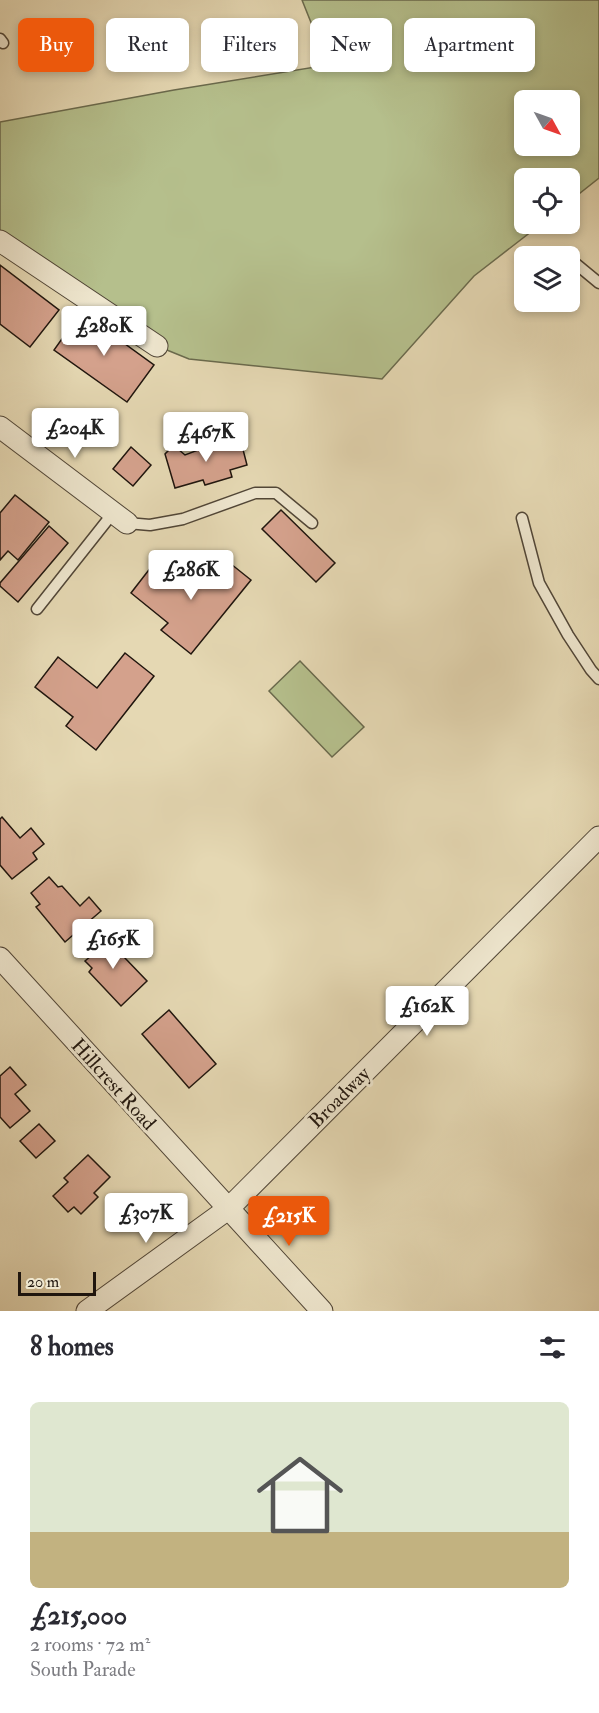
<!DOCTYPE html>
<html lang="en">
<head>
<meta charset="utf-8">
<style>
	body { margin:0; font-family:"IM FELL Double Pica",serif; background:#f7f7f7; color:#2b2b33; height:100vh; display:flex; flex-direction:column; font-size:22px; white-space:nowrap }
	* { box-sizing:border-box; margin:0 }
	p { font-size:20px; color:#7c7c81 }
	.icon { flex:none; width:33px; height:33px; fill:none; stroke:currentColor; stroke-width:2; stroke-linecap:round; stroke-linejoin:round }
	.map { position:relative; height:1311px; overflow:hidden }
	.drawer { display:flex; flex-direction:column; background:#fff; flex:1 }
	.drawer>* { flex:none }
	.banner { position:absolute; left:18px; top:18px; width:564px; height:54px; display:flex; gap:12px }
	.needle { width:39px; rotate:130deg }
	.controls { position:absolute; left:514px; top:90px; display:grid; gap:12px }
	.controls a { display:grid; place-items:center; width:66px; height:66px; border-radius:9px; background:#fff; box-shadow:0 3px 9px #0003; font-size:30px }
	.scale { position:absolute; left:18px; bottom:15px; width:78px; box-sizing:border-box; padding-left:6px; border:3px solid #20160e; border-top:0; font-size:16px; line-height:21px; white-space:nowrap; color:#20160e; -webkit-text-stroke:4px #eee6ce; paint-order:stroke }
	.price { position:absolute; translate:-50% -51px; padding:0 14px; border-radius:6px; background:#fff; color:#222; font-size:20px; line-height:39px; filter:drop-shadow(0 2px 3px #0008) }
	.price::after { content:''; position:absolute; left:50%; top:36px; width:18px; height:14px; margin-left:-9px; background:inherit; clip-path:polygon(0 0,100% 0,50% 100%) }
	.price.current { background:#ea580c; color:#fff }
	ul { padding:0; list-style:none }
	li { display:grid; align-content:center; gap:12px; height:318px; padding:0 30px }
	li span { display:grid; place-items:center; height:186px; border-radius:9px; color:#555 }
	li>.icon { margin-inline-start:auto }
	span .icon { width:108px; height:108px; fill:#fffc; stroke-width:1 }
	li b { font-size:26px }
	h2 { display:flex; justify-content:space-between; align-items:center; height:72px; padding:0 30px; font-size:26px }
	.chip { padding:0 21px; border-radius:9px; background:#fff; box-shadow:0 3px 9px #0003; font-size:21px; line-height:54px }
	.chip.current { background:#ea580c; color:#fff }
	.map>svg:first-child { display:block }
</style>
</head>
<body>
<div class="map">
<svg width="599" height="1311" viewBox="0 0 599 1311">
	<rect width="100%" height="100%" fill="#e5d8b3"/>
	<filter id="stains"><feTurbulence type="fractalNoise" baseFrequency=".00333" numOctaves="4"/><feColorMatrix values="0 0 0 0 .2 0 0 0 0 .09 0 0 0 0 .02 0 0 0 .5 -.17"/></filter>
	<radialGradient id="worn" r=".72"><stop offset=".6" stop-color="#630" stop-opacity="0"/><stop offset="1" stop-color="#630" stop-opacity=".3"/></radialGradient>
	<g fill="#b5bf8c" stroke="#6a6a4d" stroke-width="1.5" fill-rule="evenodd">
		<path d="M 302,0 L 599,0 L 599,178 L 570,201 L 570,178 L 525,178 L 525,224 L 541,224 L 474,276 L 382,379 L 189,359 L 157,346 L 0,241 L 0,122 L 174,90 L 328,65 ZM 525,100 L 570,100 L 570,146 L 525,146 Z"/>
		<path d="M 300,661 L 364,727 L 332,757 L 269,691 Z"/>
	</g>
	<g fill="#d4a18c" stroke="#20160e" stroke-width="1.5">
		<path d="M 0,265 L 59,310 L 30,347 L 0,324 Z"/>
		<path d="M 81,312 L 154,365 L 127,402 L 54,350 Z"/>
		<path d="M 240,438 L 247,465 L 230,470 L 232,477 L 205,485 L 203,480 L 175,488 L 165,454 L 169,450 L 178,449 L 185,455 L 201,449 L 202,446 L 213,444 L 214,446 Z"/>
		<path d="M 131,447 L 151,465 L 133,486 L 113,469 Z"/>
		<path d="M 15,495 L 49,522 L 18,560 L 8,551 L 0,560 L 0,513 Z"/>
		<path d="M 281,510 L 335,563 L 316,582 L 262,529 Z"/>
		<path d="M 49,526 L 68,543 L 18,602 L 0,586 L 0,583 Z"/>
		<path d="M 221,556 L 251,580 L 191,654 L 161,630 L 168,623 L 131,593 L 155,562 L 192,591 Z"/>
		<path d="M 125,653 L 154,676 L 96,750 L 66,726 L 73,717 L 35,687 L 58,657 L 97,688 Z"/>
		<path d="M 2,817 L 20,838 L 31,828 L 44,844 L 33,853 L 37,859 L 12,879 L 0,865 L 0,819 Z"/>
		<path d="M 49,877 L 58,887 L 62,886 L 80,906 L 89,897 L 101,911 L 65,942 L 36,907 L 40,904 L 31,893 Z"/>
		<path d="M 100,932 L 147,981 L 121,1006 L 89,972 L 92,968 L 85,961 L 91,956 L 83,948 Z"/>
		<path d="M 169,1010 L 216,1064 L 189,1088 L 142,1034 Z"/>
		<path d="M 10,1067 L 26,1085 L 15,1094 L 30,1111 L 10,1128 L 0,1117 L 0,1076 Z"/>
		<path d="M 39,1124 L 55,1141 L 36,1158 L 20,1141 Z"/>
		<path d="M 88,1155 L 110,1177 L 94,1193 L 98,1197 L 81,1214 L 74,1207 L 68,1212 L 53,1196 L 68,1182 L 64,1178 Z"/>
	</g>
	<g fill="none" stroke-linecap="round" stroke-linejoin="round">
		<defs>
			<g id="service">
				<path d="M 0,39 L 3,43"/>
				<path d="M 570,259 L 599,283"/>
				<path d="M 522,518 L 539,583 L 568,635 L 591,670 L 599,679"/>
				<path d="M 127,523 L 150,525 L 183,519 L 255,493 L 276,493 L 312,523"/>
				<path d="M 37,609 L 113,513"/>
			</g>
			<g id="minor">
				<path d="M 0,241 L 157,346"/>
				<path d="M 0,427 L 127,523"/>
				<path d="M 0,958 L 322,1311"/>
				<path d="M 87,1311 L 228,1209 L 599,837"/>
			</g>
		</defs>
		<use href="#service" stroke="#514637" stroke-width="13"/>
		<use href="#minor" stroke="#514637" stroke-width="23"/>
		<use href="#service" stroke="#eee6ce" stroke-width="10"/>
		<use href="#minor" stroke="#eee6ce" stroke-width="21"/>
	</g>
	<g text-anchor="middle" stroke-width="6" stroke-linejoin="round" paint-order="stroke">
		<g font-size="20" fill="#20160e" stroke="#eee6ce">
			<text transform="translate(114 1084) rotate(48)" y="7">Hillcrest Road</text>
			<text transform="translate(339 1097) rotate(-45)" y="7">Broadway</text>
		</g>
	</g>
	<rect width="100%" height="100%" filter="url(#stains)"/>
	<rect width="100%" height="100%" fill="url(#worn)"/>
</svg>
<div class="controls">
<a><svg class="needle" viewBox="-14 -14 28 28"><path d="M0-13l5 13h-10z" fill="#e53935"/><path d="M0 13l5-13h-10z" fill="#7c7c81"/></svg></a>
<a><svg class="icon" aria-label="locate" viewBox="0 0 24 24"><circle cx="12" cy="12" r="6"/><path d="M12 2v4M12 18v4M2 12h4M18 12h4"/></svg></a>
<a><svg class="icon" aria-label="layers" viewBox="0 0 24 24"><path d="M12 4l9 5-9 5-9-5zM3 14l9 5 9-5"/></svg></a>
</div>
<div class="scale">20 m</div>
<b class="price" style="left:104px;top:357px">£280K</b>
<b class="price" style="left:75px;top:459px">£204K</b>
<b class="price" style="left:206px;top:463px">£467K</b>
<b class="price" style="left:191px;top:601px">£286K</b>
<b class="price" style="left:113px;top:970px">£165K</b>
<b class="price" style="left:427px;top:1037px">£162K</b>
<b class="price" style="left:146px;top:1244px">£307K</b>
<b class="price current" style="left:289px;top:1247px">£215K</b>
<div class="banner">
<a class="chip current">Buy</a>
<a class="chip">Rent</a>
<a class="chip">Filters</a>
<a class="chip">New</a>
<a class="chip">Apartment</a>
</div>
</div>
<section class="drawer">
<h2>8 homes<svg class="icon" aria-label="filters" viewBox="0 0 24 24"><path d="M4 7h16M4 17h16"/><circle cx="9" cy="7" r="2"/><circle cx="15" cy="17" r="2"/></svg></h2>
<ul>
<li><span style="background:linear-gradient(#dfe7d0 70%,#c2b280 0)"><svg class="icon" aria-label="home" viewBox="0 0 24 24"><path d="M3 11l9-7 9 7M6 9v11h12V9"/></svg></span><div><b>£215,000</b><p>2 rooms · 72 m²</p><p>South Parade</p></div></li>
</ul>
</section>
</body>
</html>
